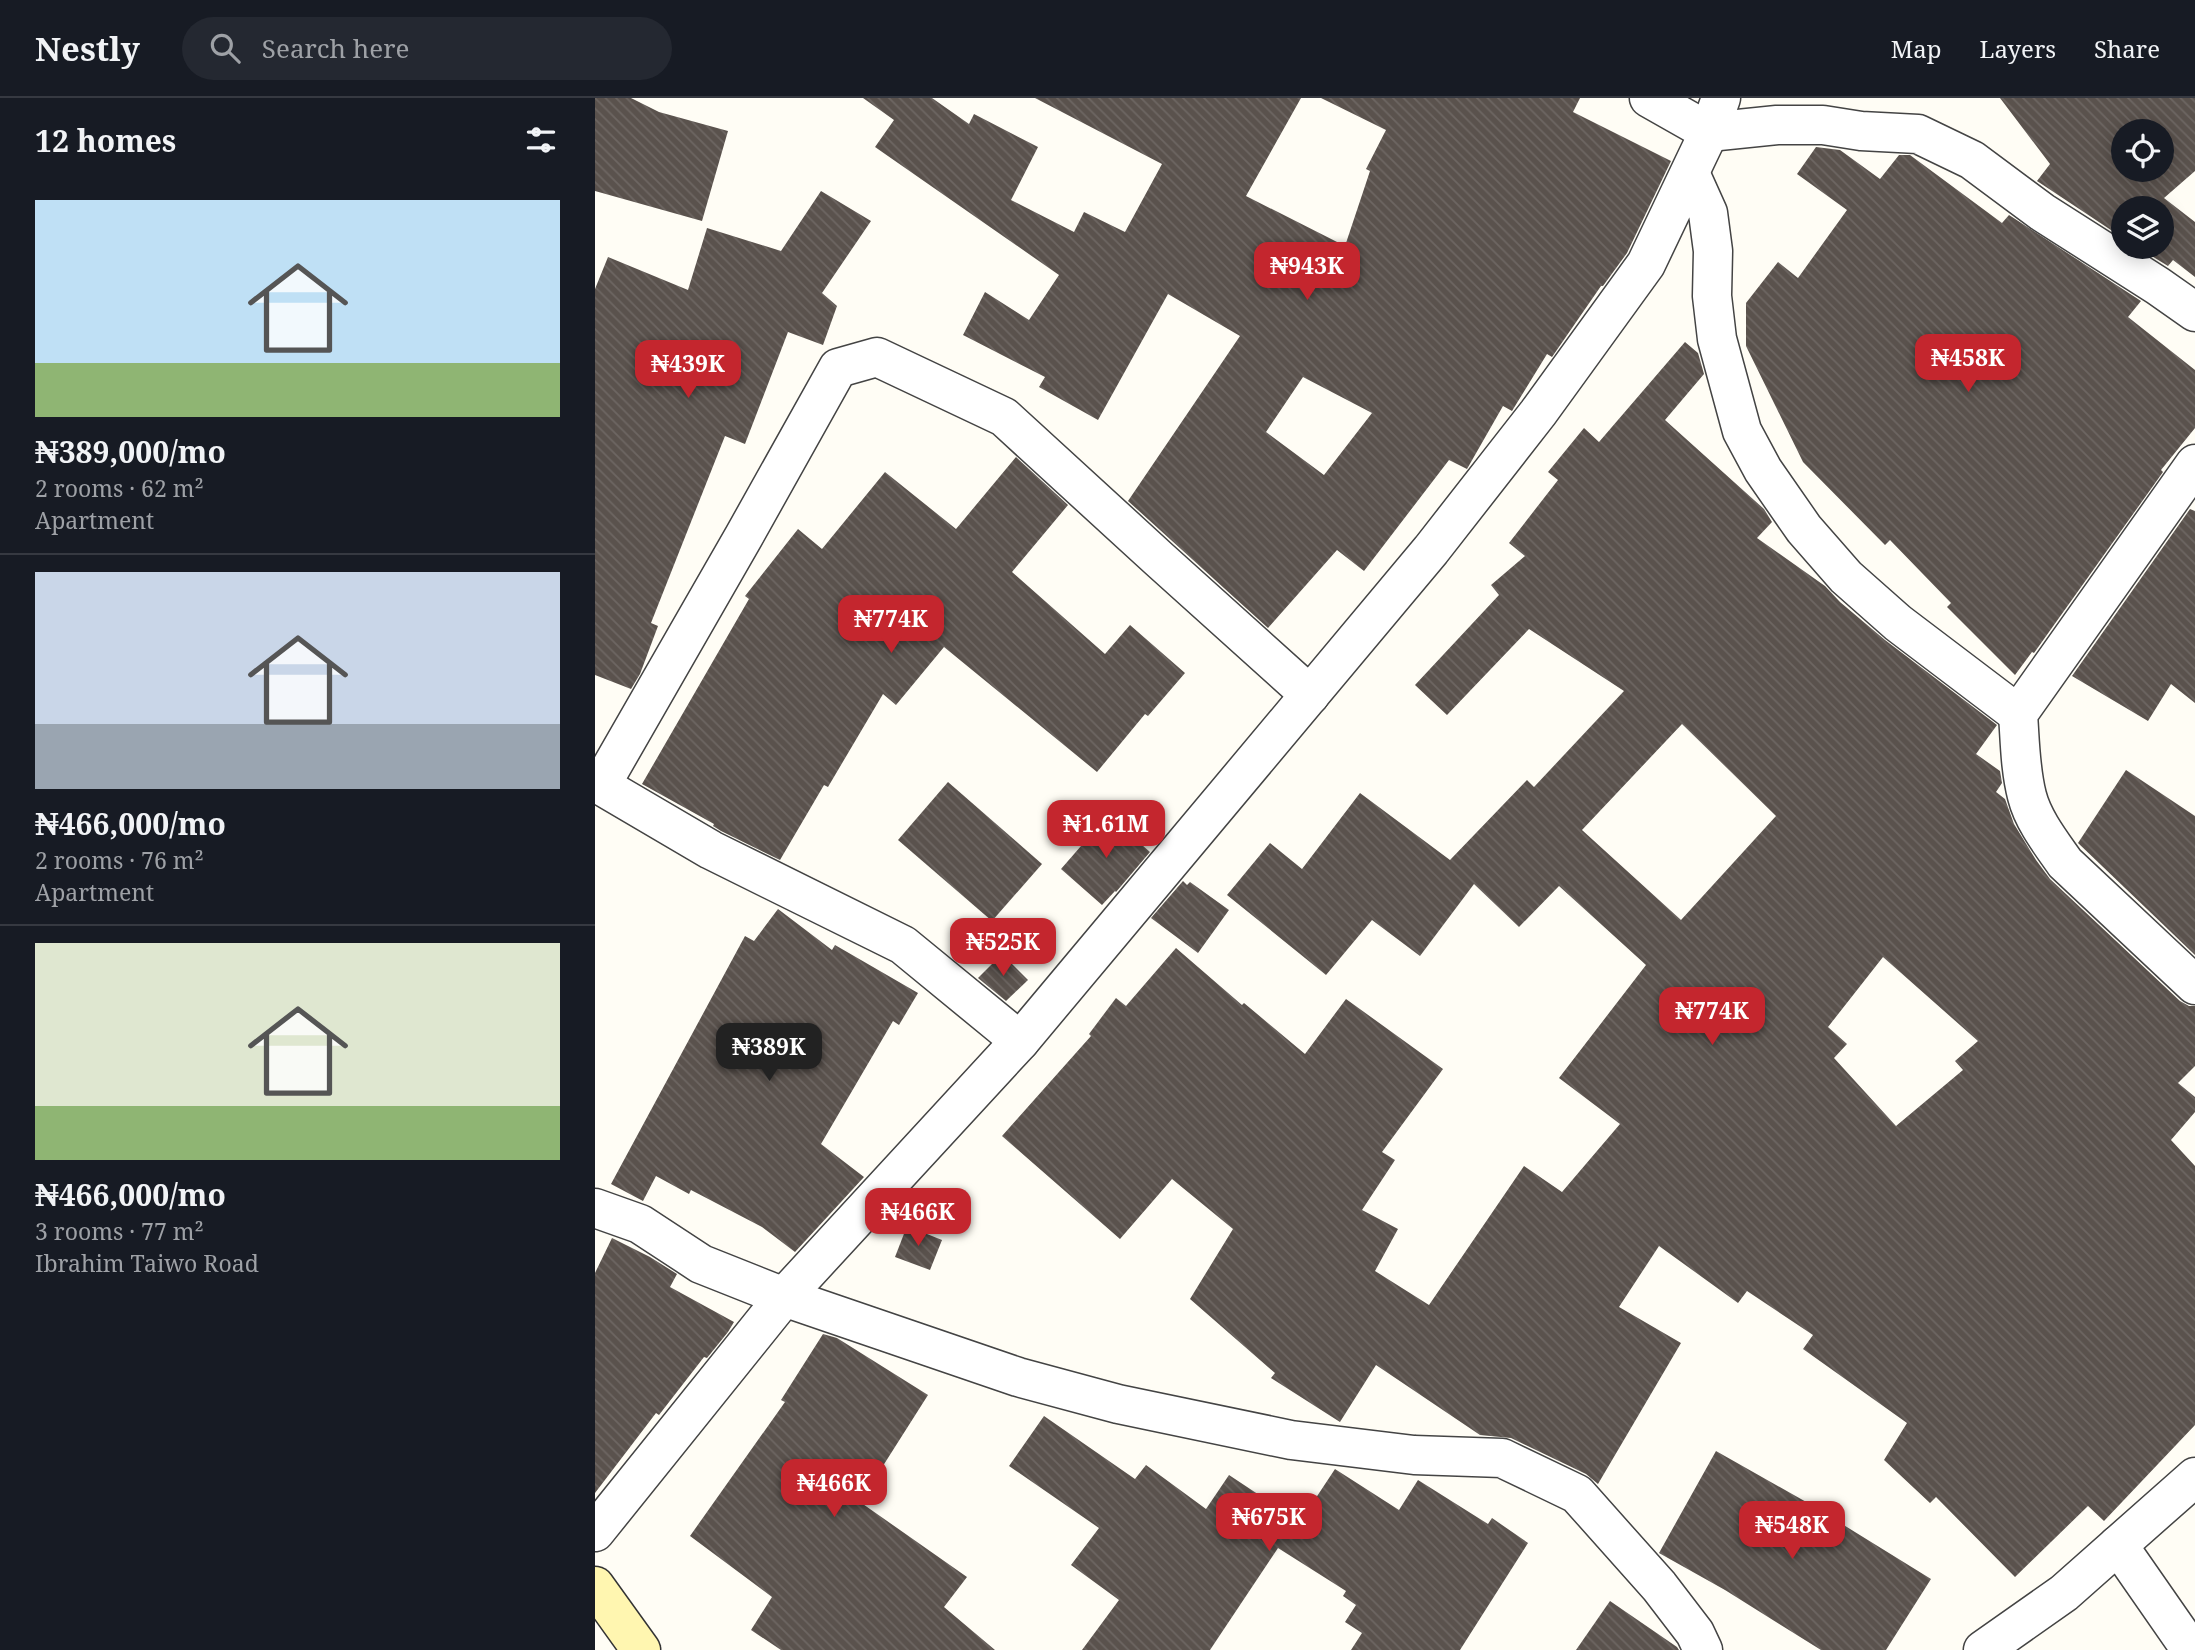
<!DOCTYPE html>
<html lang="en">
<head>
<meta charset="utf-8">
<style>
	body { margin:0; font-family:"Noto Serif",serif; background:#242831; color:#f1f3f6; height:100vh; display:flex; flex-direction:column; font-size:26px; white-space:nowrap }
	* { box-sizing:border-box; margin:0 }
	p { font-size:23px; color:#9ea1a6 }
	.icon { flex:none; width:38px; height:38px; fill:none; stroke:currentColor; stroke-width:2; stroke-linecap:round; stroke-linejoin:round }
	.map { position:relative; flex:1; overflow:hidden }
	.drawer { display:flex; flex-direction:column; background:#171b24; width:595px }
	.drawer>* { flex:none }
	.fabs { position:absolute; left:1516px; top:21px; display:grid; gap:14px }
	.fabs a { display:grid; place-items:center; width:63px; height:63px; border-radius:50%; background:#171b24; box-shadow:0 4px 18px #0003; font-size:35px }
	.price { position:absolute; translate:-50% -60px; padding:0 16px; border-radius:14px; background:#c4262e; color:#fff; font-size:23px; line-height:46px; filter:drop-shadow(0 2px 4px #0008) }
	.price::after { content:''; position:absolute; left:50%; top:42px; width:21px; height:16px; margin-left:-10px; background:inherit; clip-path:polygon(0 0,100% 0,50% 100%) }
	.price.on { background:#222; color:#fff }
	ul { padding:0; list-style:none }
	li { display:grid; align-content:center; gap:14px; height:371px; padding:0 35px }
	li+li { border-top:2px solid #363941 }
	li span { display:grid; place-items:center; height:217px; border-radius:0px; color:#555 }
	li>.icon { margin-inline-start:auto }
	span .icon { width:126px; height:126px; fill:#fffc; stroke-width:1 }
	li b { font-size:30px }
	h2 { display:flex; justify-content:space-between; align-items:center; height:84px; padding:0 35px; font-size:30px }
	header { display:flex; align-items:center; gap:42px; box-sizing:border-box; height:98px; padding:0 35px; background:#171b24; border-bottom:2px solid #363941 }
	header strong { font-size:33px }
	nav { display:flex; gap:38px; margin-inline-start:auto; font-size:24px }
	.search { width:490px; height:63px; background:#242831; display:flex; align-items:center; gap:18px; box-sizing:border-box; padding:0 24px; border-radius:38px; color:#9ea1a6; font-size:26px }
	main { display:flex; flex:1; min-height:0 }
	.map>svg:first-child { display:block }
</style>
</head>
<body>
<header>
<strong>Nestly</strong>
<div class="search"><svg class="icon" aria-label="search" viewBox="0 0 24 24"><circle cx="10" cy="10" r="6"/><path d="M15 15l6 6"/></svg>Search here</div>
<nav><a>Map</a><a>Layers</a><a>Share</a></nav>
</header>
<main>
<section class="drawer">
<h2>12 homes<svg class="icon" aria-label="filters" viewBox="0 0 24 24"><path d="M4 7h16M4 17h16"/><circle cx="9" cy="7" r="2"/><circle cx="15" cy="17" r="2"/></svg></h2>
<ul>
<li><span style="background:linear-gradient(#bfe0f5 75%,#8fb573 0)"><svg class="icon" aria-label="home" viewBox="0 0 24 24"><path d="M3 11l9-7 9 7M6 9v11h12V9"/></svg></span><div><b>₦389,000/mo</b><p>2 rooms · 62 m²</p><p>Apartment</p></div></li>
<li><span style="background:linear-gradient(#c9d6e8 70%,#9aa5b1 0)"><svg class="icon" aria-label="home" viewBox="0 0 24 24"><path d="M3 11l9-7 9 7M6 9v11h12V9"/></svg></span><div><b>₦466,000/mo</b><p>2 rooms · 76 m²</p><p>Apartment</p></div></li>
<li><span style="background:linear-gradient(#dfe7d0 75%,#8fb573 0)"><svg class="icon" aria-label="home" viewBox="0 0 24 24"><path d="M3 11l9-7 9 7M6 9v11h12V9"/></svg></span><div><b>₦466,000/mo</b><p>3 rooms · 77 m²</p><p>Ibrahim Taiwo Road</p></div></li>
</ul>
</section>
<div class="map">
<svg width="1600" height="1552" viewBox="0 0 1600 1552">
	<defs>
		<pattern id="building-back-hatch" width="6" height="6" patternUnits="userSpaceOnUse" patternTransform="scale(1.75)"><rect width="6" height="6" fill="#5a524d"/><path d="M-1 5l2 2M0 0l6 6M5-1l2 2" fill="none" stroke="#6d6662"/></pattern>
	</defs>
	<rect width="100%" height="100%" fill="#fffdf5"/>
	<g fill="url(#building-back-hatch)" fill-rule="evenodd">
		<path d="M 0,0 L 36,0 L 64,14 L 133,33 L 107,123 L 0,93 Z"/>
		<path d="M 268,0 L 337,0 L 374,26 L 379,16 L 443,49 L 416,102 L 479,134 L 489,114 L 530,134 L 567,66 L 440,0 L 706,0 L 651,98 L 750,148 L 775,73 L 771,71 L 791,32 L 726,0 L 985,0 L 978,14 L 1076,63 L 1032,155 L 1008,188 L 1006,188 L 957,259 L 952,256 L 917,313 L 908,308 L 872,371 L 854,362 L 769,473 L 742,452 L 673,530 L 533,403 L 645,238 L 573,196 L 503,322 L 444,289 L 450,279 L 368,237 L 390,194 L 434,222 L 464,177 L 280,49 L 299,22 ZM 708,279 L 777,315 L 729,377 L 671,334 Z"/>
		<path d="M 1405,0 L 1600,0 L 1600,73 L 1569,100 L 1600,124 L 1600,179 L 1578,162 L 1573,168 L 1542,149 L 1566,149 L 1566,110 L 1528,110 L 1528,140 L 1442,83 L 1455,66 ZM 1528,33 L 1566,33 L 1566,72 L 1528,72 Z"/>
		<path d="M 1221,49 L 1245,52 L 1285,81 L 1304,57 L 1315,57 L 1407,125 L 1414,117 L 1546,203 L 1533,219 L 1600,272 L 1600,330 L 1566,372 L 1568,374 L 1439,555 L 1437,554 L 1420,577 L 1352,509 L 1356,505 L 1295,442 L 1290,447 L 1208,364 L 1151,248 L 1151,205 L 1183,164 L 1203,180 L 1252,112 L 1202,76 Z"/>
		<path d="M 226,93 L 276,123 L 227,195 L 242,208 L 228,247 L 193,234 L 150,346 L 130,338 L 56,525 L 63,528 L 45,576 L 36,591 L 0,577 L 0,191 L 13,159 L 93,192 L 112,130 L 186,153 Z"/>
		<path d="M 1090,244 L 1103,255 L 1109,276 L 1070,322 L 1169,411 L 1177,424 L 1162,440 L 1230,488 L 1245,504 L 1290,542 L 1402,627 L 1381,656 L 1405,673 L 1407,685 L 1401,694 L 1410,701 L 1419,726 L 1441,762 L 1455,781 L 1585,903 L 1594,908 L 1600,908 L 1600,968 L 1583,985 L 1600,999 L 1600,1014 L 1576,1042 L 1600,1068 L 1600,1327 L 1509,1423 L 1493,1408 L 1420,1479 L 1341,1399 L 1335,1405 L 1289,1362 L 1312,1325 L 1208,1251 L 1218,1237 L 1152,1193 L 1143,1205 L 1064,1148 L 1024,1209 L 1086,1245 L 1003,1386 L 991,1376 L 916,1340 L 885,1337 L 781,1267 L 745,1324 L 676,1280 L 680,1275 L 595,1201 L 638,1131 L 577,1081 L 525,1141 L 407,1038 L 496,938 L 494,936 L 521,900 L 531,908 L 581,850 L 647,907 L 649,905 L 710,956 L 751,901 L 848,971 L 787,1054 L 800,1062 L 767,1112 L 803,1131 L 780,1173 L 834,1207 L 929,1068 L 967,1094 L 1025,1026 L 964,980 L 1051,867 L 964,788 L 924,829 L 879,786 L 825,858 L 777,822 L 731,877 L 632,797 L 675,745 L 707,771 L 765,695 L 855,762 L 932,682 L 939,689 L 1029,593 L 934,531 L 852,617 L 820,587 L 904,497 L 896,487 L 930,458 L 914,445 L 963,382 L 953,374 L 989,330 L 1004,344 ZM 1087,626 L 1181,718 L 1086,822 L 987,732 ZM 1288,859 L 1383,943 L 1360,963 L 1368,972 L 1301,1028 L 1239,960 L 1252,946 L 1233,929 Z"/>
		<path d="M 421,359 L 473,407 L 417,474 L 510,556 L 535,527 L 590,575 L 553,618 L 550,616 L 502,674 L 349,549 L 301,607 L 288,596 L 233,689 L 229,687 L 185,762 L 126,733 L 118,728 L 119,726 L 47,686 L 154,501 L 150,498 L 203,431 L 227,451 L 290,374 L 361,431 Z"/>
		<path d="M 1595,411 L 1600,413 L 1600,605 L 1576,586 L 1553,623 L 1477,578 Z"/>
		<path d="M 1531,672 L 1600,718 L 1600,857 L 1483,745 Z"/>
		<path d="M 353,684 L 447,766 L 397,823 L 303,742 Z"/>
		<path d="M 513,717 L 555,754 L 521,794 L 520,793 L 507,807 L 466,771 Z"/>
		<path d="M 588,783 L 592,787 L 595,784 L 634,812 L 603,855 L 556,820 Z"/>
		<path d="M 183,811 L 237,852 L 240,847 L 323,895 L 304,927 L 298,923 L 226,1046 L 269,1079 L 200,1154 L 167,1129 L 96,1092 L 94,1096 L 61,1078 L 48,1103 L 16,1086 L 150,838 L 159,843 Z"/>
		<path d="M 407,856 L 433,882 L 411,903 L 383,880 Z"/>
		<path d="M 312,1128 L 347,1142 L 335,1172 L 300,1159 Z"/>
		<path d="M 17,1140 L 55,1159 L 82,1176 L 75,1189 L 139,1224 L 133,1234 L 112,1260 L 109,1259 L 64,1317 L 61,1315 L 0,1395 L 0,1175 Z"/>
		<path d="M 228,1236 L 242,1240 L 333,1297 L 265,1404 L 372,1479 L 349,1509 L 400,1552 L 186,1552 L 156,1532 L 177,1499 L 95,1438 L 190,1304 L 186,1302 Z"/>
		<path d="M 449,1318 L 540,1381 L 551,1367 L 611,1411 L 634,1377 L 705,1424 L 740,1371 L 804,1412 L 823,1382 L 893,1426 L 897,1420 L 933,1445 L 865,1552 L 756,1552 L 767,1535 L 750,1524 L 761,1507 L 748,1498 L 751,1493 L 683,1450 L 615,1552 L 487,1552 L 524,1502 L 476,1467 L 504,1430 L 414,1368 Z"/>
		<path d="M 1121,1353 L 1213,1405 L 1336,1481 L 1291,1552 L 1226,1552 L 1130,1492 L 1064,1455 Z"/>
		<path d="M 1015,1503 L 1082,1549 L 1084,1552 L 981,1552 Z"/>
	</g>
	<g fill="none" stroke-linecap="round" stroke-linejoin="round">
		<defs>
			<g id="minor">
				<path d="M 1054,0 L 1114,34 L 1182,27 L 1228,27 L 1266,33 L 1323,36 L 1377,62 L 1447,114 L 1563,188 L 1600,214"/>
				<path d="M 1095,75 L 1113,115 L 1118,153 L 1117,198 L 1122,241 L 1147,333 L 1168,372 L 1209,431 L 1251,479 L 1303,525 L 1423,616"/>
				<path d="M 1600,366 L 1423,616 C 1425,643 1425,671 1432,698 C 1438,722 1456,745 1470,765 L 1600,887"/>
				<path d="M 0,684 L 116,752 L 308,847 L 425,943"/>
				<path d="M 6,687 L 149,438 L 243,270 L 282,259 L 409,319 L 564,461 L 715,597"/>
				<path d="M 0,1110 L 45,1126 L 106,1166 L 189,1199 L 423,1279 L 523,1306 L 696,1342 L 819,1357 L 907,1360 L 982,1396 L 1064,1488 L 1100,1535 L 1108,1552"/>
				<path d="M 0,1434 L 189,1199 L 425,943 L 836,452 L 943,315 L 1051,166 L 1114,34 L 1126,0"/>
				<path d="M 1523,1447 L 1596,1552"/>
				<path d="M 1388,1552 L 1469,1495 L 1600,1379"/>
			</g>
			<path id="secondary" d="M 0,1488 L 46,1552"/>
		</defs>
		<use href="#minor" stroke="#444" stroke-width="41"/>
		<use href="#secondary" stroke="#333" stroke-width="41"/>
		<use href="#minor" stroke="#fff" stroke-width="38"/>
		<use href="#secondary" stroke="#fff6b0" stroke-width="38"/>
	</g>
</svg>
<div class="fabs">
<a><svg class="icon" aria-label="locate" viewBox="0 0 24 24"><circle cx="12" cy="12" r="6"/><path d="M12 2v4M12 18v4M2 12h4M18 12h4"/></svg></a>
<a><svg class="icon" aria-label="layers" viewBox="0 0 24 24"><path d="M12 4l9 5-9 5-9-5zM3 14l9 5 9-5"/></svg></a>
</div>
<b class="price" style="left:712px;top:204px">₦943K</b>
<b class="price" style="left:1373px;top:296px">₦458K</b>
<b class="price" style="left:93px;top:302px">₦439K</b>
<b class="price" style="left:296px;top:557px">₦774K</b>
<b class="price" style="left:511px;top:762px">₦1.61M</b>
<b class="price" style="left:408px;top:880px">₦525K</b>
<b class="price" style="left:1117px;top:949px">₦774K</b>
<b class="price on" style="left:174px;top:985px">₦389K</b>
<b class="price" style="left:323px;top:1150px">₦466K</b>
<b class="price" style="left:239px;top:1421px">₦466K</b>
<b class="price" style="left:674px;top:1455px">₦675K</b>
<b class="price" style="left:1197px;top:1463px">₦548K</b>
</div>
</main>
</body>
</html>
